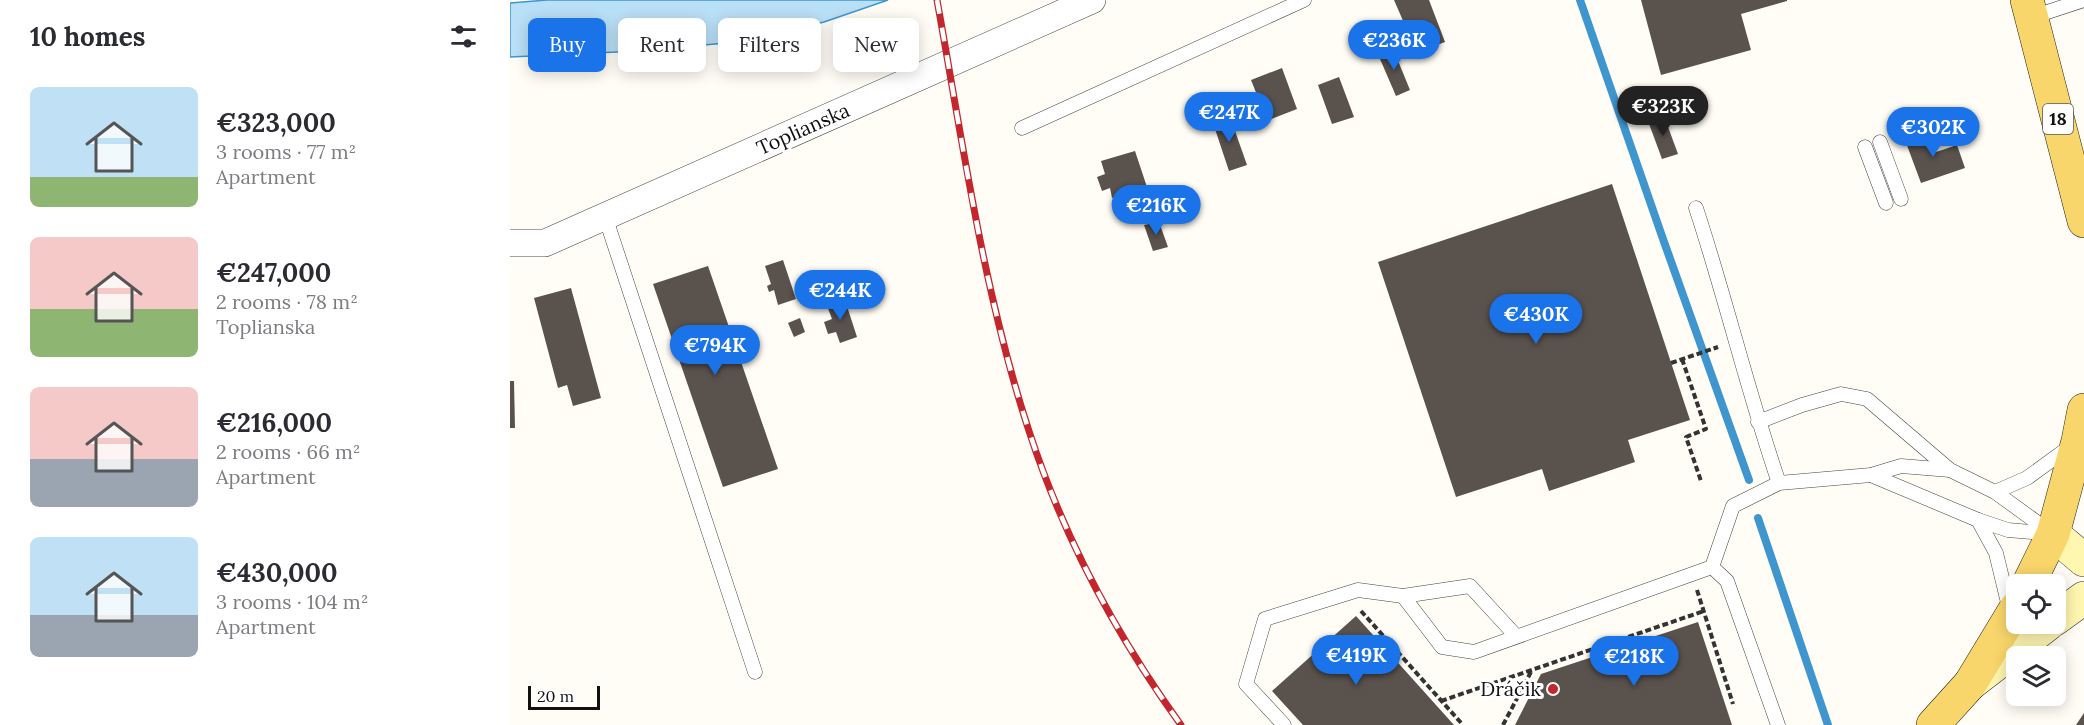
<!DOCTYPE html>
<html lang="en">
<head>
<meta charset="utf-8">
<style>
	body { margin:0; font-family:Lora,serif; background:#f7f7f7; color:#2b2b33; height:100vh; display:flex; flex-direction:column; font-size:22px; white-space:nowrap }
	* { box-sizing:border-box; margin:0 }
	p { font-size:20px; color:#7c7c81 }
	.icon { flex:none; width:33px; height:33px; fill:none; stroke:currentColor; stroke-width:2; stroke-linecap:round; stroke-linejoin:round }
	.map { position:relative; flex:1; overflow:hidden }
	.drawer { display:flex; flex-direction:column; background:#fff; width:510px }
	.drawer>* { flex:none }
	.hud { position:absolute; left:18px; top:18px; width:570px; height:54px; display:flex; gap:12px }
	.fabs { position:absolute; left:1496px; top:574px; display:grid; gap:12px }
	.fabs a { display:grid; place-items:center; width:60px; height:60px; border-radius:9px; background:#fff; box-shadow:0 3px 15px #0003; font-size:30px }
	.scale { position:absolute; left:18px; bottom:15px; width:72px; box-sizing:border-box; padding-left:6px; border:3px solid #111; border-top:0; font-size:16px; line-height:21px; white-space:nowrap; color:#111; -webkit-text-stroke:4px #fff; paint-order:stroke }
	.price { position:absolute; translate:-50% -51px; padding:0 14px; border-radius:21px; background:#1a73e8; color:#fff; font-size:20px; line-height:39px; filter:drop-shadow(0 2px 3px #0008) }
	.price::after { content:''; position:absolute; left:50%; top:36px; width:18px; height:14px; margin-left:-9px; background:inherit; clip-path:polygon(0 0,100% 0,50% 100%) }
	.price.active { background:#222; color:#fff }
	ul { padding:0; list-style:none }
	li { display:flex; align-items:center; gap:18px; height:150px; padding:0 30px }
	li span { display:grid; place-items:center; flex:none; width:168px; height:120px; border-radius:9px; color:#555 }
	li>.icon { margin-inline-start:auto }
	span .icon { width:72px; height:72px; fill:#fffc; stroke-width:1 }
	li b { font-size:26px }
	h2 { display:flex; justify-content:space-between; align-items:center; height:72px; padding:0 30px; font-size:26px }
	.tag { padding:0 21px; border-radius:9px; background:#fff; box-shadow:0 3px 15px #0003; font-size:21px; line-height:54px }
	.tag.active { background:#1a73e8; color:#fff }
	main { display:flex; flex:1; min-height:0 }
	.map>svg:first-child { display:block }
</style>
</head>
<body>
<main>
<section class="drawer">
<h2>10 homes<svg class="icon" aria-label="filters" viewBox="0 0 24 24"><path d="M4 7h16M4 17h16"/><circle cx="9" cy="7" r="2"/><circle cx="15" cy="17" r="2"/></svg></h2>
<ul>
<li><span style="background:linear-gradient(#bfe0f5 75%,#8fb573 0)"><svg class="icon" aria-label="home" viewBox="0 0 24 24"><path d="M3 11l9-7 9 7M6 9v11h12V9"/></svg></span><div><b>€323,000</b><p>3 rooms · 77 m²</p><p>Apartment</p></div></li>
<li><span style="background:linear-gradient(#f6c9c9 60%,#8fb573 0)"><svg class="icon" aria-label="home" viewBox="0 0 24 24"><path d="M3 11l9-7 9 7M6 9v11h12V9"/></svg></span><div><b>€247,000</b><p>2 rooms · 78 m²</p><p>Toplianska</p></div></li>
<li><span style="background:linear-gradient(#f6c9c9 60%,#9aa5b1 0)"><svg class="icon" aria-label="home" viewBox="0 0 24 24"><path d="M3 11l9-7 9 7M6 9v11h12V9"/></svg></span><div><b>€216,000</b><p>2 rooms · 66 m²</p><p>Apartment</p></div></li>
<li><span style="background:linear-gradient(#bfe0f5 65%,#9aa5b1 0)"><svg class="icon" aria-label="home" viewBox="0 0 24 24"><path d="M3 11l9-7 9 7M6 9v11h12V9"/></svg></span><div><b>€430,000</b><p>3 rooms · 104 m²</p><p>Apartment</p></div></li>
</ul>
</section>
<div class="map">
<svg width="1574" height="725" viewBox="0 0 1574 725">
	<rect width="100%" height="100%" fill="#fffdf5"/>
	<path fill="#b9e0f7" stroke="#3f96cf" stroke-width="1.5" d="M 37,0 L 378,0 L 314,22 L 238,41 L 128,51 L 0,57 L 0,3 Z"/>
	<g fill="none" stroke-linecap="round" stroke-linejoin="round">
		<g stroke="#3f96cf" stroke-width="8">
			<path d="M 1070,0 L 1153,239 L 1239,480"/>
			<path d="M 1248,518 L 1318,725"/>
		</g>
	</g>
	<g fill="#5a524d">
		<path d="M 884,0 L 919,0 L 935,42 L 914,50 L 903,20 L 894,23 Z"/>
		<path d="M 1131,0 L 1277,0 L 1277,1 L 1231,14 L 1241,50 L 1151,75 Z"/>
		<path d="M 882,46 L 900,90 L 886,96 L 867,52 Z"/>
		<path d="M 772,68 L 787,109 L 756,121 L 754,114 L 745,116 L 738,98 L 747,95 L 741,80 Z"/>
		<path d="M 829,77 L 844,117 L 822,124 L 808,85 Z"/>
		<path d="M 719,114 L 737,165 L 719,171 L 702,120 Z"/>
		<path d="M 1154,116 L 1168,154 L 1152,159 L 1138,121 Z"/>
		<path d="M 1419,131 L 1426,152 L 1447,145 L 1455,168 L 1411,183 L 1395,140 Z"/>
		<path d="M 625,151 L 637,187 L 602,198 L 600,188 L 592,191 L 587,177 L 595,174 L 591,161 Z"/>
		<path d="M 1102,184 L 1180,420 L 1118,440 L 1125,462 L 1039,491 L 1032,469 L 946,497 L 868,262 Z"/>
		<path d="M 649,222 L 658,247 L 643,251 L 634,225 Z"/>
		<path d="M 273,260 L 286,299 L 268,305 L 264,290 L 259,292 L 257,286 L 261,284 L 255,266 Z"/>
		<path d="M 198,266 L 268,469 L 213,487 L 143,284 Z"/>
		<path d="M 61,288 L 91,398 L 63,406 L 57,385 L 48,388 L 24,298 Z"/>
		<path d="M 334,297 L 347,337 L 330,343 L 326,332 L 318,334 L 314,322 L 322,319 L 316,303 Z"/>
		<path d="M 290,318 L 295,332 L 284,337 L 278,323 Z"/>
		<path d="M 0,381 L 4,381 L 5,428 L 0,428 Z"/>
		<path d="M 846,616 L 944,725 L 793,725 L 762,691 Z"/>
		<path d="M 1188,622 L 1222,725 L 1005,725 L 1031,674 Z"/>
		<path d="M 1574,713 L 1574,725 L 1566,725 Z"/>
	</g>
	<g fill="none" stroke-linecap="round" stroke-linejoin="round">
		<defs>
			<g id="lane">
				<path d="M 1522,17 L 1574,0"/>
				<path d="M 512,128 L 794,0"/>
				<path d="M 1370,142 L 1391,199"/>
				<path d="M 1355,147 L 1376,203"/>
				<path d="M 1186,208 C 1216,299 1238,393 1269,483"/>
				<path d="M 95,216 L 245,672"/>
				<path d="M 1248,422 L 1292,405 L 1331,394 L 1357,399 L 1440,470 L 1485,492 L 1543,534"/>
				<path d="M 1361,475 L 1468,520 L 1498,530 L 1543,534"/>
				<path d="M 1485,492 L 1517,478 L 1561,446"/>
				<path d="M 1468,520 L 1486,553 L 1500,611"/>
				<path d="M 1202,567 L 1217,581 L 1268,725"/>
				<path d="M 1006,636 L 960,586 L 893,596 L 932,647 L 964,652 L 1202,567 L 1223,506 L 1269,483 L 1361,475 L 1391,466 L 1440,470"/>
				<path d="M 774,725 L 736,684 L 755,619 L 848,590 L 893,596"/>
			</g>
			<path id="street" d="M 0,243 L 35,243 L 582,0"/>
			<g id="secondary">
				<path d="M 1543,534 L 1574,560"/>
				<path d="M 1545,619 L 1574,598"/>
				<path d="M 1460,684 L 1538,624"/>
			</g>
			<g id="primary">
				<path d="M 1517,0 L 1574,221"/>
				<path d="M 1518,585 L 1543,534 L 1568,441 L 1574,410"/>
				<path d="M 1423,725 L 1460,684 L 1506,608"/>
			</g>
		</defs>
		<use href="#lane" stroke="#444" stroke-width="15"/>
		<use href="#street" stroke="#444" stroke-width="28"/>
		<use href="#secondary" stroke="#333" stroke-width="34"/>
		<use href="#primary" stroke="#222" stroke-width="34"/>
		<g stroke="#333" stroke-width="4" stroke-dasharray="6 3" stroke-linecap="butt">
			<path d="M 1172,359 L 1196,429 L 1176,437 L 1191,481"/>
			<path d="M 1161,363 L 1208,347"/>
			<path d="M 1187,590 L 1223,704"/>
			<path d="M 851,611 L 953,725"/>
			<path d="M 931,701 L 1194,611"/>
			<path d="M 993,725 L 1022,670"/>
		</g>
		<use href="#lane" stroke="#fff" stroke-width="14"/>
		<use href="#street" stroke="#fff" stroke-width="27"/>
		<use href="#secondary" stroke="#fff6b0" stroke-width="33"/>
		<use href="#primary" stroke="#f9d66b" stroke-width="33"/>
		<defs>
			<path id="rail" d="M 427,0 C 453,144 473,291 519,431 C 553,536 606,635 671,725"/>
		</defs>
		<use href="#rail" stroke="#c4262e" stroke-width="7"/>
		<use href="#rail" stroke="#fff" stroke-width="4.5" stroke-dasharray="14" stroke-linecap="butt"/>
	</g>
	<circle fill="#c4262e" stroke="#fff" stroke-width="2" cx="1043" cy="689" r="6"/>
	<g text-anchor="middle" stroke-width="6" stroke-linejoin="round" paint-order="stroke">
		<rect fill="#fff" stroke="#585858" stroke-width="1.5" x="1533" y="104" width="30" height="30" rx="4.5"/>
		<g font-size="18" font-weight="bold" fill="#111">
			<text x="1548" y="125">18</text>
		</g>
		<g font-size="20" fill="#111" stroke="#fff">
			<text transform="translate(293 129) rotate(-24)" y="7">Toplianska</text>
		</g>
		<g font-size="20" fill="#111" stroke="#fff" text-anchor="end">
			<text x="1031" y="696">Dráčik</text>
		</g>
	</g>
</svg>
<div class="fabs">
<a><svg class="icon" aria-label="locate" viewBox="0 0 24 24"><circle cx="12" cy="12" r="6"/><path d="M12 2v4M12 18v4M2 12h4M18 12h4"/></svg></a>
<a><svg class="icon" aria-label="layers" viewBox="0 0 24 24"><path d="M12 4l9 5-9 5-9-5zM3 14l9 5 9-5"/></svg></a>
</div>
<div class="scale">20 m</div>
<b class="price" style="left:884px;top:71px">€236K</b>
<b class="price active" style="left:1153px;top:137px">€323K</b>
<b class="price" style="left:719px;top:143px">€247K</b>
<b class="price" style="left:1423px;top:158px">€302K</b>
<b class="price" style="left:646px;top:236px">€216K</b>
<b class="price" style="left:330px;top:321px">€244K</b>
<b class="price" style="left:1026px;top:345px">€430K</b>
<b class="price" style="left:205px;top:376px">€794K</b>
<b class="price" style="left:846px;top:686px">€419K</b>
<b class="price" style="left:1124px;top:687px">€218K</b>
<div class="hud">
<a class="tag active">Buy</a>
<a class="tag">Rent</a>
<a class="tag">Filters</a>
<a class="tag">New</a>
</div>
</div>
</main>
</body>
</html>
